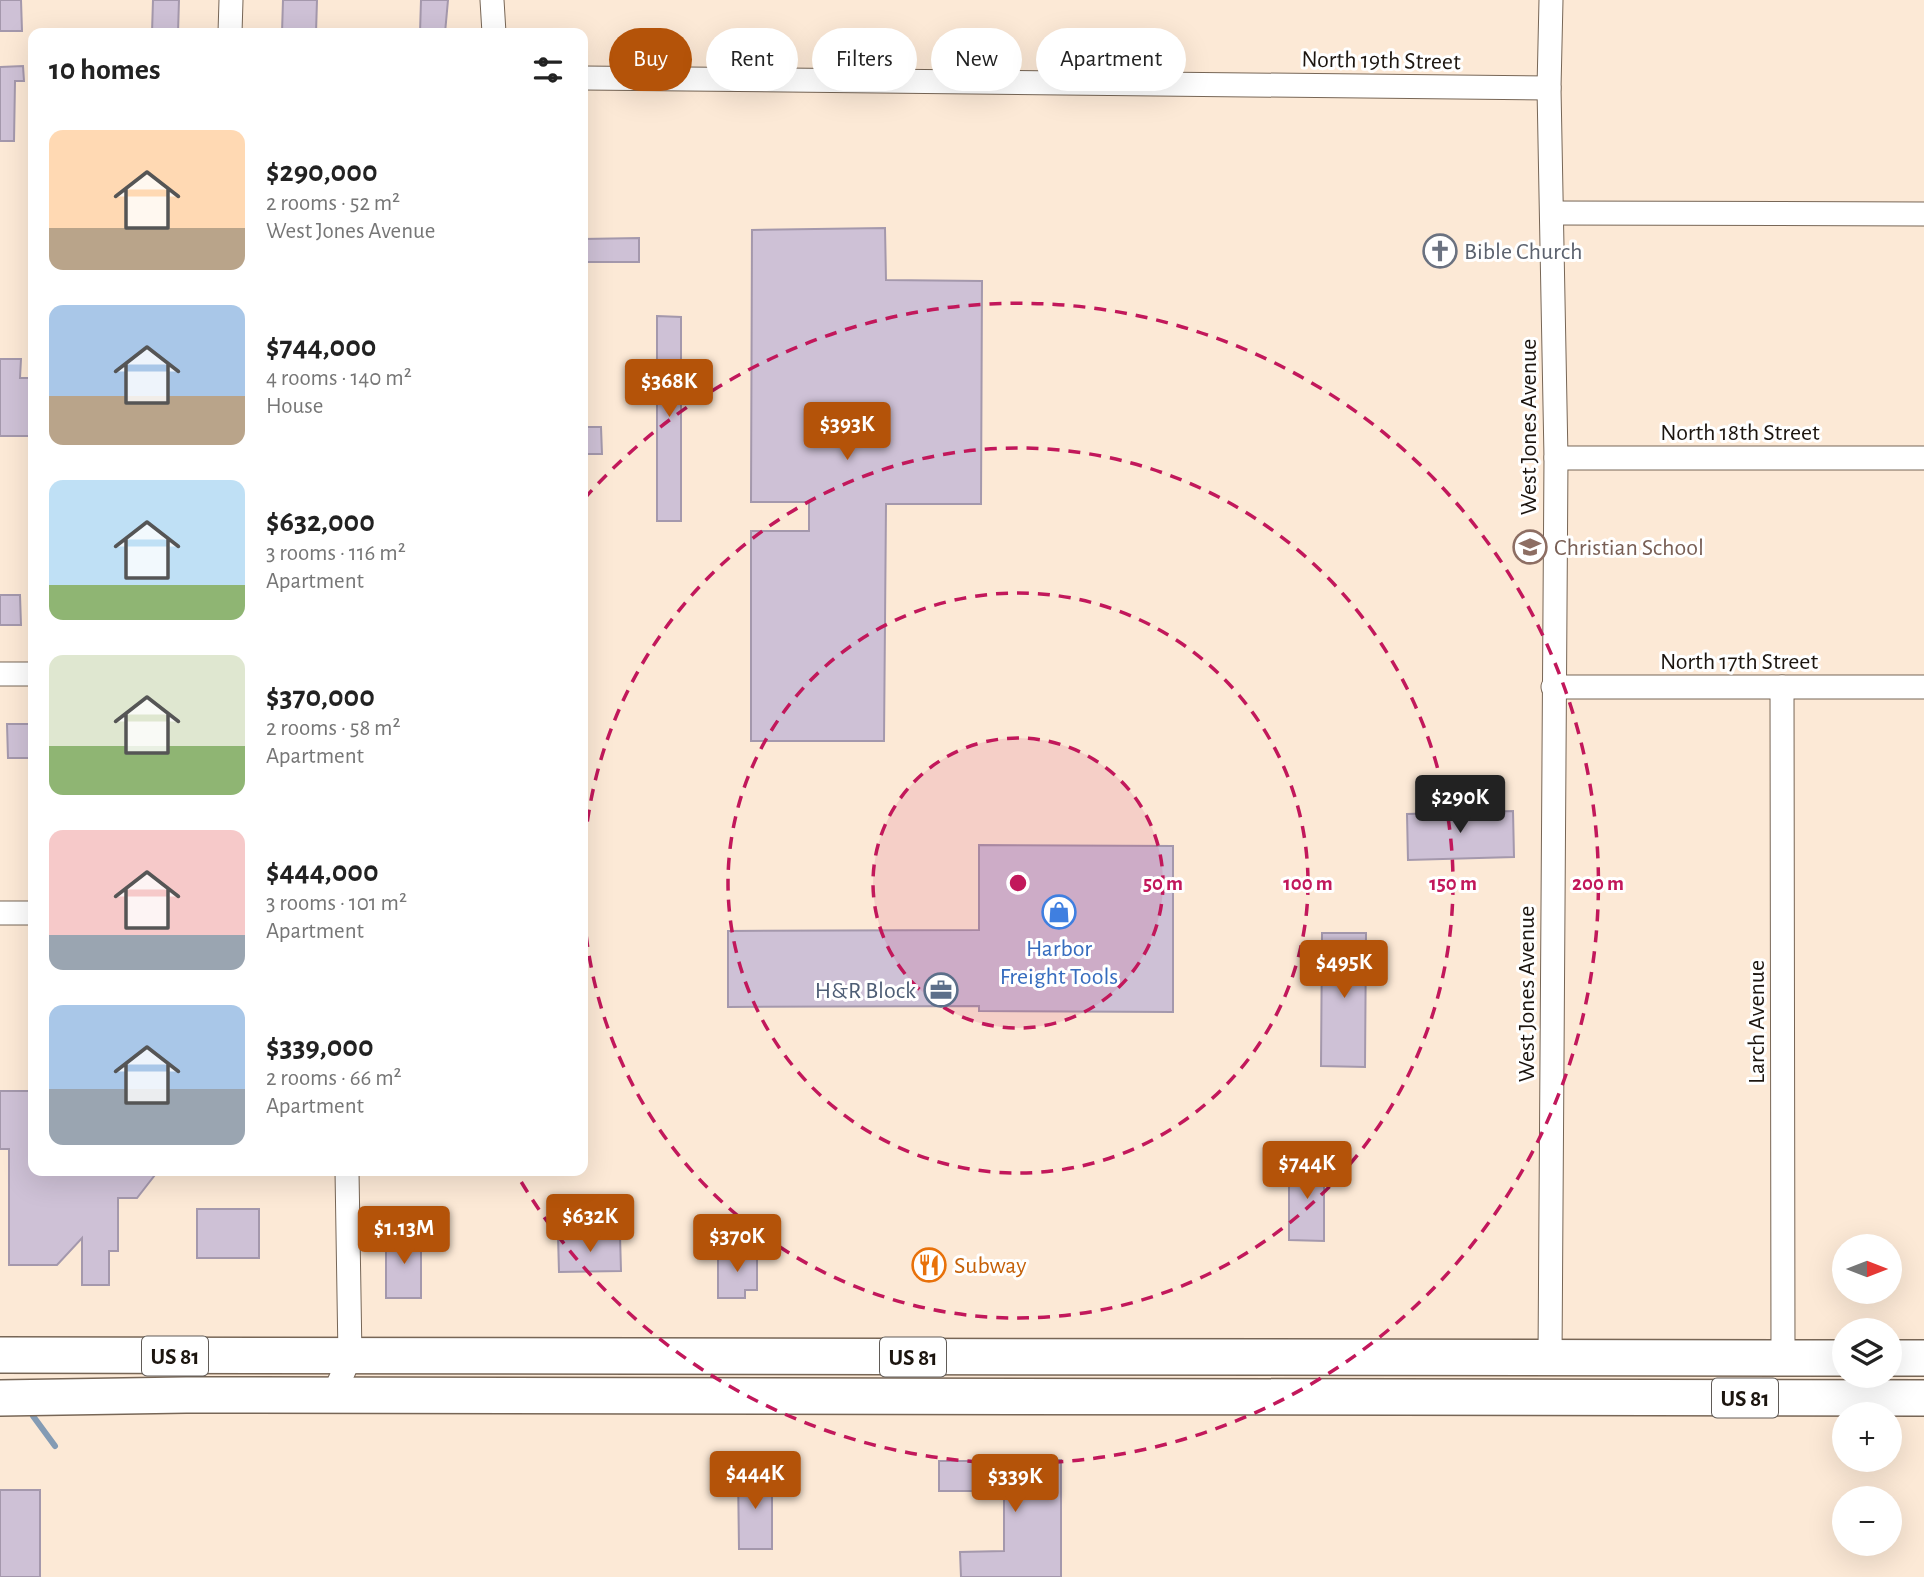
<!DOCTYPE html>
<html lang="en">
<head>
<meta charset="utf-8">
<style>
	body { margin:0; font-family:"Alegreya Sans",sans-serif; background:#f2f2f2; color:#222; height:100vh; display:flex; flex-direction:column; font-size:26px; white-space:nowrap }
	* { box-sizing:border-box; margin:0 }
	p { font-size:23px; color:#767676 }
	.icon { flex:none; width:38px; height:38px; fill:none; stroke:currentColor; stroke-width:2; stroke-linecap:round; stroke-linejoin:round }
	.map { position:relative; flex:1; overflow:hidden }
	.sheet { position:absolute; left:28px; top:28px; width:560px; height:1148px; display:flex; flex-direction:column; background:#fff; border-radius:14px; box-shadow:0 7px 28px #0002 }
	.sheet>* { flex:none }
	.banner { position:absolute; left:609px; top:28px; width:665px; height:63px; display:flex; gap:14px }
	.needle { width:46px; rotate:90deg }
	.controls { position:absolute; left:1832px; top:1234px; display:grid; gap:14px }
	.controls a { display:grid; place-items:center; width:70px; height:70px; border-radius:50%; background:#fff; box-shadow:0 7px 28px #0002; font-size:35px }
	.price { position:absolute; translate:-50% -60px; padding:0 16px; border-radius:7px; background:#b45309; color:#fff; font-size:23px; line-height:46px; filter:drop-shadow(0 2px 4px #0008) }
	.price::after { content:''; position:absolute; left:50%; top:42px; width:21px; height:16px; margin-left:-10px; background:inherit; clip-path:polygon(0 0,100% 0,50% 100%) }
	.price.current { background:#222; color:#fff }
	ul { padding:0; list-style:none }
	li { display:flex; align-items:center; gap:21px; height:175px; padding:0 21px }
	li span { display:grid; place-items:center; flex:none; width:196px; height:140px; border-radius:14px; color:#555 }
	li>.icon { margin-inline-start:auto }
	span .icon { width:84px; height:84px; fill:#fffc; stroke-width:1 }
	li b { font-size:30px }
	h2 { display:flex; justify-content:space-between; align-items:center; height:84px; padding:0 21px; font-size:30px }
	.tag { padding:0 24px; border-radius:32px; background:#fff; box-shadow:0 7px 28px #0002; font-size:24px; line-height:63px }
	.tag.current { background:#b45309; color:#fff }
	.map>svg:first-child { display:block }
</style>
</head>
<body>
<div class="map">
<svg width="1924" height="1577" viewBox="0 0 1924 1577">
	<rect width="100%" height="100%" fill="#fce9d6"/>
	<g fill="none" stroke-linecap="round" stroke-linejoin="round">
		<path stroke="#849bb4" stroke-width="6" d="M 33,1416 L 55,1446"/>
	</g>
	<g fill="#cec1d6" stroke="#a498ac" stroke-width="2">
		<path d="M 0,0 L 21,0 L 22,31 L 0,31 Z"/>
		<path d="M 153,0 L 179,0 L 178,33 L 152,33 Z"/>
		<path d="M 283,0 L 317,0 L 316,33 L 282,33 Z"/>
		<path d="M 421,0 L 448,0 L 445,33 L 420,33 Z"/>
		<path d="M 23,66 L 24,81 L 15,81 L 14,141 L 0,141 L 0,67 Z"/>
		<path d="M 885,228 L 886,280 L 982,281 L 981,504 L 886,504 L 884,741 L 751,741 L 751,531 L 809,531 L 809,502 L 751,502 L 752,230 Z"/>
		<path d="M 639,238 L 639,262 L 583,262 L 583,239 Z"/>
		<path d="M 657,316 L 681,317 L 681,521 L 657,521 Z"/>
		<path d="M 0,359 L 21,359 L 20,378 L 33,378 L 33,436 L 0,436 Z"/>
		<path d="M 583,427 L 601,427 L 602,454 L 583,454 Z"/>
		<path d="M 0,595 L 20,595 L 21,625 L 0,625 Z"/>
		<path d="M 7,724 L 31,724 L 33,758 L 8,758 Z"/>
		<path d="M 1513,811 L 1514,857 L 1408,860 L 1407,814 Z"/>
		<path d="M 979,845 L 1173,846 L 1173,1012 L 979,1011 L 979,1006 L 728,1007 L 728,931 L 979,930 Z"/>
		<path d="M 1322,933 L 1366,933 L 1365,1067 L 1321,1066 Z"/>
		<path d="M 0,1091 L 33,1091 L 33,1171 L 158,1171 L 137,1198 L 118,1198 L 118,1251 L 109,1251 L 109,1285 L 82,1285 L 82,1238 L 57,1265 L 9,1265 L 9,1149 L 0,1149 Z"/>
		<path d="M 1289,1162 L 1324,1162 L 1324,1241 L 1289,1240 Z"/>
		<rect x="197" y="1209" width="62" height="49"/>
		<rect x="386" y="1234" width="35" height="64"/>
		<path d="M 620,1235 L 621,1271 L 559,1272 L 558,1236 Z"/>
		<path d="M 718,1252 L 757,1252 L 757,1290 L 745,1290 L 745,1298 L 718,1298 Z"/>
		<path d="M 1014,1456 L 1049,1456 L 1049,1460 L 1061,1460 L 1061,1577 L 961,1577 L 960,1552 L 1004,1551 L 1004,1491 L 939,1491 L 939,1461 L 1004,1461 L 1014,1460 Z"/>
		<path d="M 738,1473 L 772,1473 L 772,1549 L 739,1549 Z"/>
		<rect x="0" y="1490" width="40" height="87"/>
	</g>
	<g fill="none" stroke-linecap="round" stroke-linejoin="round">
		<defs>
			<g id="street">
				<path d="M 492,0 L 494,33"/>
				<path d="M 230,33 L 231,0"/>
				<path d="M 583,78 L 1549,88"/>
				<path d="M 1553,213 L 1924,214"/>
				<path d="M 1556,458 L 1924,458"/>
				<path d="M 0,674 L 33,674"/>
				<path d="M 1553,687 L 1924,687"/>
				<path d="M 1782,687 L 1783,1358"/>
				<path d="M 0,913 L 33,913"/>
				<path d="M 1550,1358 L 1556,458 L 1549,88 L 1551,0"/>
				<path d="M 333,1396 L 350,1357 L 347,1171"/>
			</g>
			<g id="primary">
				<path d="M 0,1355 L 1844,1358"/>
				<path d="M 1890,1358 L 1924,1358"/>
				<path d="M 0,1398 L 186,1395 L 1924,1398"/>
			</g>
		</defs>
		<use href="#street" stroke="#776656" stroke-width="25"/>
		<use href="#primary" stroke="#776656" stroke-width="38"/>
		<use href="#street" stroke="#fff" stroke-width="23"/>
		<use href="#primary" stroke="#fff" stroke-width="35"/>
	</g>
	<circle cx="1018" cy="883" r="145" fill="#c2185b" fill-opacity=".12"/>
	<g fill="none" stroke="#c2185b" stroke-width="3.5" stroke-dasharray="12 9">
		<circle cx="1018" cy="883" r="145"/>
		<circle cx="1018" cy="883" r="290"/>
		<circle cx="1018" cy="883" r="435"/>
		<path d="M584 499A580 580 0 1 1 516 1173"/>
	</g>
	<defs>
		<symbol id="church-ring" viewBox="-11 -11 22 22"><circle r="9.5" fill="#fff" stroke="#6b7280" stroke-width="1.5"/><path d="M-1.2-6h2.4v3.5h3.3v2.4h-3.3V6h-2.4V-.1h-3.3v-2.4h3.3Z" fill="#6b7280"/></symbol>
		<symbol id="school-ring" viewBox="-11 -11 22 22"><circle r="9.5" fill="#fff" stroke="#8d6e63" stroke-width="1.5"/><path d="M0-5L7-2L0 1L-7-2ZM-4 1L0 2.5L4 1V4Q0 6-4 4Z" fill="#8d6e63"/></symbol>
		<symbol id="shop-ring" viewBox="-11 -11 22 22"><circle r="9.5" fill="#fff" stroke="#3f7fe0" stroke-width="1.5"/><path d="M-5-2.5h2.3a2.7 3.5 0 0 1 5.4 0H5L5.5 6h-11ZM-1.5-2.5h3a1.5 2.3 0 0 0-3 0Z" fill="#3f7fe0"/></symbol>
		<symbol id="office-ring" viewBox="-11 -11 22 22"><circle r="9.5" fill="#fff" stroke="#5c6f8a" stroke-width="1.5"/><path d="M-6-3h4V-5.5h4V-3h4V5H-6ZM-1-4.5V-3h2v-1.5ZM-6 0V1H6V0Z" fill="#5c6f8a"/></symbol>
		<symbol id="restaurant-ring" viewBox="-11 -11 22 22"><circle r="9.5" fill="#fff" stroke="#e8710a" stroke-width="1.5"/><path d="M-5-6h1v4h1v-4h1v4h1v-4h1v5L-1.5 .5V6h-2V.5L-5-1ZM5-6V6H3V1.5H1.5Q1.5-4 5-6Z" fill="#e8710a"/></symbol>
	</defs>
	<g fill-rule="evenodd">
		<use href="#church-ring" x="1421" y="232" width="38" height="38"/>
		<use href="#school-ring" x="1511" y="528" width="38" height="38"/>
		<use href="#shop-ring" x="1040" y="893" width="38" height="38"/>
		<use href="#office-ring" x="922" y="971" width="38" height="38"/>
		<use href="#restaurant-ring" x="910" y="1246" width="38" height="38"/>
	</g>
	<g text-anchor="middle" stroke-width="6" stroke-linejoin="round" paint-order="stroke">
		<g fill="#fff" stroke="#605b57" stroke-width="2">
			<rect x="142" y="1336.5" width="66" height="39" rx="5"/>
			<rect x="880" y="1337.5" width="66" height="39" rx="5"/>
			<rect x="1712" y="1378.5" width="66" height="39" rx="5"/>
		</g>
		<g font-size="23" font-weight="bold" fill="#1c150f">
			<text x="175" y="1364">US 81</text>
			<text x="913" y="1365">US 81</text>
			<text x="1745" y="1406">US 81</text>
		</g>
		<g font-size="24" fill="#1c150f" stroke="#fff">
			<text transform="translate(1381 60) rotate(1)" y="8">North 19th Street</text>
			<text transform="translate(1528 427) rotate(-90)" y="8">West Jones Avenue</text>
			<text x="1740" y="440">North 18th Street</text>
			<text x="1739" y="669">North 17th Street</text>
			<text transform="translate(1526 994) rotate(-90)" y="8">West Jones Avenue</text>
			<text transform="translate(1756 1022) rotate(-90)" y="8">Larch Avenue</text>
		</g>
		<g font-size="24" fill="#5b616d" stroke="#fff" text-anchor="start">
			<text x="1464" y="259">Bible Church</text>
		</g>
		<g font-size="24" fill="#785e54" stroke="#fff" text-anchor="start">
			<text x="1554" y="555">Christian School</text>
		</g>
		<g font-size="24" fill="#366cbe" stroke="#fff">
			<text x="1059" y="956">Harbor<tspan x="1059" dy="28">Freight Tools</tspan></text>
		</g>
		<g font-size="24" fill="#4e5e75" stroke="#fff" text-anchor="end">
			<text x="916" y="998">H&amp;R Block</text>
		</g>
		<g font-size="24" fill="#c56008" stroke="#fff" text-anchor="start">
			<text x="954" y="1273">Subway</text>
		</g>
	</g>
	<circle cx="1018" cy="883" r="10" fill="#c2185b" stroke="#fff" stroke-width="3.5"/>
	<g font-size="21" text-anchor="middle" font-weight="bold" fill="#c2185b" stroke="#fff" stroke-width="6" stroke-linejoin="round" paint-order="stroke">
		<text x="1163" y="890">50 m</text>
		<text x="1308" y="890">100 m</text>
		<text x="1453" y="890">150 m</text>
		<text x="1598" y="890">200 m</text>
	</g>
</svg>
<div class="controls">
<a><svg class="needle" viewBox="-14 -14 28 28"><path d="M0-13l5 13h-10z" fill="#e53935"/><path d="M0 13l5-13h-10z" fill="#767676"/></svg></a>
<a><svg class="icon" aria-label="layers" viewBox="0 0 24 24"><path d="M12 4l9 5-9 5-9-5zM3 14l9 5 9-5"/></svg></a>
<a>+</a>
<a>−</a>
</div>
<b class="price" style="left:669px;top:419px">$368K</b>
<b class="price" style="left:847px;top:462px">$393K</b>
<b class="price current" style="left:1460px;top:835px">$290K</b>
<b class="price" style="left:1344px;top:1000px">$495K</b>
<b class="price" style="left:1307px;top:1201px">$744K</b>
<b class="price" style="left:590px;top:1254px">$632K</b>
<b class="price" style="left:404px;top:1266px">$1.13M</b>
<b class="price" style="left:737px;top:1274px">$370K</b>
<b class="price" style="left:755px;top:1511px">$444K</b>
<b class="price" style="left:1015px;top:1514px">$339K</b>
<div class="banner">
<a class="tag current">Buy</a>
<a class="tag">Rent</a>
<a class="tag">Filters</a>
<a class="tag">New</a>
<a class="tag">Apartment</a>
</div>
<section class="sheet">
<h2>10 homes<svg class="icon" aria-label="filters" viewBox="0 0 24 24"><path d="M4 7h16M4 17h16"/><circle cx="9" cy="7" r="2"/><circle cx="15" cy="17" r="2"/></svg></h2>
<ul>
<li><span style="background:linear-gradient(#ffd9b3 70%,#b9a48a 0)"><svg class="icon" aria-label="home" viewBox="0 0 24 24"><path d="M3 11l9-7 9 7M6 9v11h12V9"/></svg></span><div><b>$290,000</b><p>2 rooms · 52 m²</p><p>West Jones Avenue</p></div></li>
<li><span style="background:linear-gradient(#a9c7e8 65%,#b9a48a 0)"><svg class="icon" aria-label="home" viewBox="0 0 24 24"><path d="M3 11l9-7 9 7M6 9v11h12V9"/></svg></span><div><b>$744,000</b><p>4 rooms · 140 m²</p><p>House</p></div></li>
<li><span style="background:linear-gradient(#bfe0f5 75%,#8fb573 0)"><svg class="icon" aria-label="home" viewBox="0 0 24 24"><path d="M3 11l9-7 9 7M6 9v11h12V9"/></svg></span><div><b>$632,000</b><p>3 rooms · 116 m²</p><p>Apartment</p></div></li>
<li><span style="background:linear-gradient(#dfe7d0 65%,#8fb573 0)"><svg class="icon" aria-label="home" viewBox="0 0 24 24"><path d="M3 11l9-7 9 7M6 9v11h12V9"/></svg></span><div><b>$370,000</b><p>2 rooms · 58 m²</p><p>Apartment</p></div></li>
<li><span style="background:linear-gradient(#f6c9c9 75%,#9aa5b1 0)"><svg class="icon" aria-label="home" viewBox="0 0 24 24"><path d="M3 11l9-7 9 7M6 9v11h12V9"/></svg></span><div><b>$444,000</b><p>3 rooms · 101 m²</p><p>Apartment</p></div></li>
<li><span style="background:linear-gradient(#a9c7e8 60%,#9aa5b1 0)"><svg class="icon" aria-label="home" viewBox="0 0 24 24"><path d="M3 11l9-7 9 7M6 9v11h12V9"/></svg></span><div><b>$339,000</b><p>2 rooms · 66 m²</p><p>Apartment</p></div></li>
</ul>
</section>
</div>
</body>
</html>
